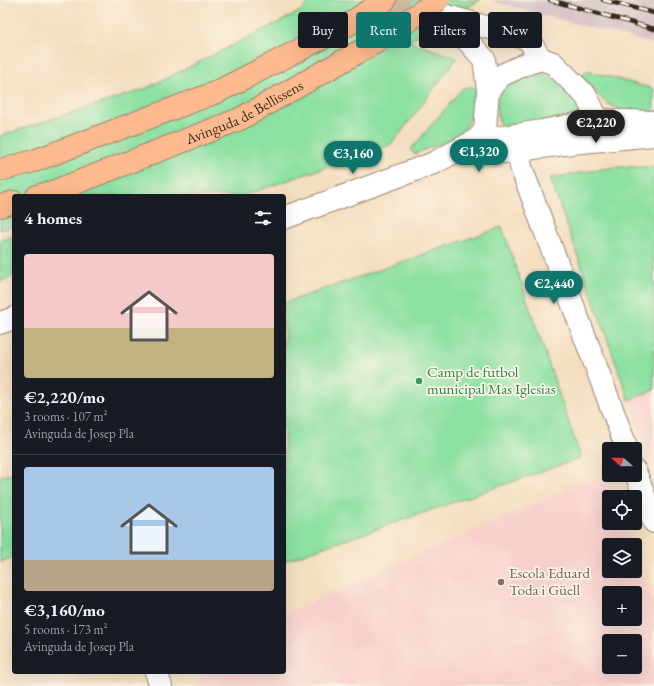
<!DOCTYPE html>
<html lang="en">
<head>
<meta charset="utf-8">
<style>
	body { margin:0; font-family:"EB Garamond",serif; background:#242831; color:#f1f3f6; height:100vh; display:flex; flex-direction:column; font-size:15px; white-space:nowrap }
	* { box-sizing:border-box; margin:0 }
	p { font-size:13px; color:#9ea1a6 }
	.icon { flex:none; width:22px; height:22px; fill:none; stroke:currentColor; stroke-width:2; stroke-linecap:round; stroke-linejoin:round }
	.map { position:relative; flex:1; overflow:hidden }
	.side { position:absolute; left:12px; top:194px; width:274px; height:480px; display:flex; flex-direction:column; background:#171b24; border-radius:4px; box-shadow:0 4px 16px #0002 }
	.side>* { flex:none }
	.top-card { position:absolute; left:298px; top:12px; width:296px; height:36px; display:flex; gap:8px }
	.needle { width:26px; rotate:290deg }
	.tools { position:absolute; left:602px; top:442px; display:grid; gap:8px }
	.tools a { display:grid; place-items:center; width:40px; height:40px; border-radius:4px; background:#171b24; box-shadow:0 4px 16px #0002; font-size:20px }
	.price { position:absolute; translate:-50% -34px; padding:0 9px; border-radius:14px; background:#0f766e; color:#fff; font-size:13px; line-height:26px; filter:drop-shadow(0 1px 2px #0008) }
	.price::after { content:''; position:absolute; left:50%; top:24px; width:12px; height:9px; margin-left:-6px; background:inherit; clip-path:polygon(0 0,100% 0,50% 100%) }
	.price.current { background:#222; color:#fff }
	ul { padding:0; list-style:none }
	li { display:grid; align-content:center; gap:8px; height:212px; padding:0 12px }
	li+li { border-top:1px solid #363941 }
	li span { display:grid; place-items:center; height:124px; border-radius:4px; color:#555 }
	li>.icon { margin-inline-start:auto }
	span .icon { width:72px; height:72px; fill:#fffc; stroke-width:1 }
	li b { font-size:17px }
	h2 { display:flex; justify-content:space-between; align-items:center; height:48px; padding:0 12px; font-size:17px }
	.chip { padding:0 14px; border-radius:4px; background:#171b24; box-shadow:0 4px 16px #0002; font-size:14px; line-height:36px }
	.chip.current { background:#0f766e; color:#fff }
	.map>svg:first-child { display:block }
</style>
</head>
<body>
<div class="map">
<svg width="654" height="686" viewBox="0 0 654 686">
	<rect width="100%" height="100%" fill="#fcf5e5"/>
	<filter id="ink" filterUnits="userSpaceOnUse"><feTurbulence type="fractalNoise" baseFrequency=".025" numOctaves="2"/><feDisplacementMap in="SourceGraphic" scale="8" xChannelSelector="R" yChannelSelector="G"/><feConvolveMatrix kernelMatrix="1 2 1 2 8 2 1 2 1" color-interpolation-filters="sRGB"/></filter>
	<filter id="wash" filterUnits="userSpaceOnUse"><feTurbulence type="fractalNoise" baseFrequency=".012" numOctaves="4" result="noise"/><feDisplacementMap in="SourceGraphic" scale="16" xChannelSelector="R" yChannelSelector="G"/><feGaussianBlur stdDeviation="0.9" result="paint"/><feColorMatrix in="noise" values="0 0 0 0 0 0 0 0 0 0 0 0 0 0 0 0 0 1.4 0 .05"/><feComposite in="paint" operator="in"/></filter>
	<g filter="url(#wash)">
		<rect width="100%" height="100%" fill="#f4dec0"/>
		<g fill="#f7d0cb" fill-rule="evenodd">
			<path d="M 654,390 L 654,468 L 629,400 Z"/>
			<path d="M 605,473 L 614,497 L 609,497 L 609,523 L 623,523 L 631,545 L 609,545 L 609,571 L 635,571 L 635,555 L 654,606 L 654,686 L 202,686 L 197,672 L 284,672 L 284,614 ZM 609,593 L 635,593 L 635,619 L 609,619 ZM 609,641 L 635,641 L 635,667 L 609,667 Z"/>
		</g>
		<path fill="#d2bec2" d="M 489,0 L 654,0 L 654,44 L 512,7 Z"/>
		<g fill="#8be0a2" stroke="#638560">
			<path d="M 311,0 L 480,0 L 409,41 L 457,58 L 392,144 L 243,196 L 14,196 L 14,226 L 0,230 L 0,136 L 145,89 L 299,12 Z"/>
			<path d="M 537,71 C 555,79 566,85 576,101 C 579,106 583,110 582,115 L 501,126 C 495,110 494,91 510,80 C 517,75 529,74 537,71 Z"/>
			<path d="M 588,71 L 654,89 L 654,113 C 612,111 608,109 582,75 Z"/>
			<path d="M 468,87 L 473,87 L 477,91 L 476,110 L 464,129 L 449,140 L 414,154 L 412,152 L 411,149 L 463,88 Z"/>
			<path d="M 615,167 L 654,167 L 654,390 L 629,400 L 550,178 Z"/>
			<path d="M 502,227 L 581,458 L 284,561 L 284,303 Z"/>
			<path d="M 14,236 L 14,276 L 0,281 L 0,240 Z"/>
			<path d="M 14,474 L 14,557 L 0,562 L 0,476 Z"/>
		</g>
	</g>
	<g filter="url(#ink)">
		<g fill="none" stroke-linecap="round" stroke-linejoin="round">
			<path stroke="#cfbaa0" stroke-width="22" stroke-dasharray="22 11" stroke-linecap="butt" d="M 387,0 L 439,14"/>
			<defs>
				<g id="minor">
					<path d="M 444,15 L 528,39 L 541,59"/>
					<path d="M 444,15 L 484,59 L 488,90"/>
					<path d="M 475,141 L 485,131 L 488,90 L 502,75 L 526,64 L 541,59 L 553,63 L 586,96 L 598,120"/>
					<path d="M 518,150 L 521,167 L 627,449"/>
					<path d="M 504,152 L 572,143 L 654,135"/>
					<path d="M 284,218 L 434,163 L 475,141 L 542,131 L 598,120 L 654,122"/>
					<path d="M 0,323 L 14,318"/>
					<path d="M 635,471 L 654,522"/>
					<path d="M 156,672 L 161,686"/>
				</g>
				<g id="major">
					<path d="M 0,170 L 34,161 L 217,92 L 346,26 L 385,0"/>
					<path id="s1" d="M 37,196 L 55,191 L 240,119 L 385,37"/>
					<path d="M 0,206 L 14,202"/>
				</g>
			</defs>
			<use href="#minor" stroke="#98846f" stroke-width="24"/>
			<use href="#major" stroke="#98846f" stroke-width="24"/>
			<use href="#minor" stroke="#fff" stroke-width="22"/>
			<use href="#major" stroke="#fcba8e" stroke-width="22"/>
			<defs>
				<g id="rail">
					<path d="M 550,0 L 654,29"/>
					<path d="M 603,0 L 654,13"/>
				</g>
			</defs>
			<use href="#rail" stroke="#3b2a1e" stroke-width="4.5"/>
			<use href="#rail" stroke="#fcf5e5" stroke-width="3" stroke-dasharray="9" stroke-linecap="butt"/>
			<defs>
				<path id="major-bridge" d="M 385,37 L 438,0"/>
			</defs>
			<use href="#major-bridge" stroke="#98846f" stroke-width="24" stroke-linecap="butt"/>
			<use href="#major-bridge" stroke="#fcba8e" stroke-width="22"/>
		</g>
	</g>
	<circle fill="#2e9e5b" stroke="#fcf5e5" stroke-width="1.5" cx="419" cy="381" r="4"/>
	<circle fill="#8d6e63" stroke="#fcf5e5" stroke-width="1.5" cx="501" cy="582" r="4"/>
	<g text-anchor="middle" stroke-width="3.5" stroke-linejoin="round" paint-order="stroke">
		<g font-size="15" fill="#3b2a1e" stroke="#fcf5e5">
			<text dy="5" stroke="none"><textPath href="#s1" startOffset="224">Avinguda de Bellissens</textPath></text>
		</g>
		<g font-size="15" fill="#27864d" stroke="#fcf5e5" text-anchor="start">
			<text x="427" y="377">Camp de futbol<tspan x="427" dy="17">municipal Mas Iglesias</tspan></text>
		</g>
		<g font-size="15" fill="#785e54" stroke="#fcf5e5" text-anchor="start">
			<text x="509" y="578">Escola Eduard<tspan x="509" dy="17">Toda i Güell</tspan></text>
		</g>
	</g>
</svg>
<div class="tools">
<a><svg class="needle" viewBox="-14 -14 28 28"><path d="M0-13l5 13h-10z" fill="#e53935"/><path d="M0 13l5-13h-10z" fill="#9ea1a6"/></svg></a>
<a><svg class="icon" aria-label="locate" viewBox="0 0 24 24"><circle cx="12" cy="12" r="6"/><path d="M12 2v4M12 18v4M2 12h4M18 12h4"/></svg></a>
<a><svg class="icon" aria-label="layers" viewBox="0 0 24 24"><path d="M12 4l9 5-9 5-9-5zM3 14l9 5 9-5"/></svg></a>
<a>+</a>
<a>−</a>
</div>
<b class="price current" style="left:596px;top:144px">€2,220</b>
<b class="price" style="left:479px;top:173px">€1,320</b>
<b class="price" style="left:353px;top:175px">€3,160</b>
<b class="price" style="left:554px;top:305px">€2,440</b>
<div class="top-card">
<a class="chip">Buy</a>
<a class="chip current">Rent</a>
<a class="chip">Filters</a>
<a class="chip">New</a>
</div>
<section class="side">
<h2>4 homes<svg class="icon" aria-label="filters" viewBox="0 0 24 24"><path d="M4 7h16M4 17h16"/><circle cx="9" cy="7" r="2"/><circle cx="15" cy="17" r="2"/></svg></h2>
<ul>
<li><span style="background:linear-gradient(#f6c9c9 60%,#c2b280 0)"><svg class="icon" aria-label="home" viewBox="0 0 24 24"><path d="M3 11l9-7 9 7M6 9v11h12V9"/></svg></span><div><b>€2,220/mo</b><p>3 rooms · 107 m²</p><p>Avinguda de Josep Pla</p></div></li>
<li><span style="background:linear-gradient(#a9c7e8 75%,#b9a48a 0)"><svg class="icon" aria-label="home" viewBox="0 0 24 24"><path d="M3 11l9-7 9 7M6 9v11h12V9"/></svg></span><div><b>€3,160/mo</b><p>5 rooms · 173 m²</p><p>Avinguda de Josep Pla</p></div></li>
</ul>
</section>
</div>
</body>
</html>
